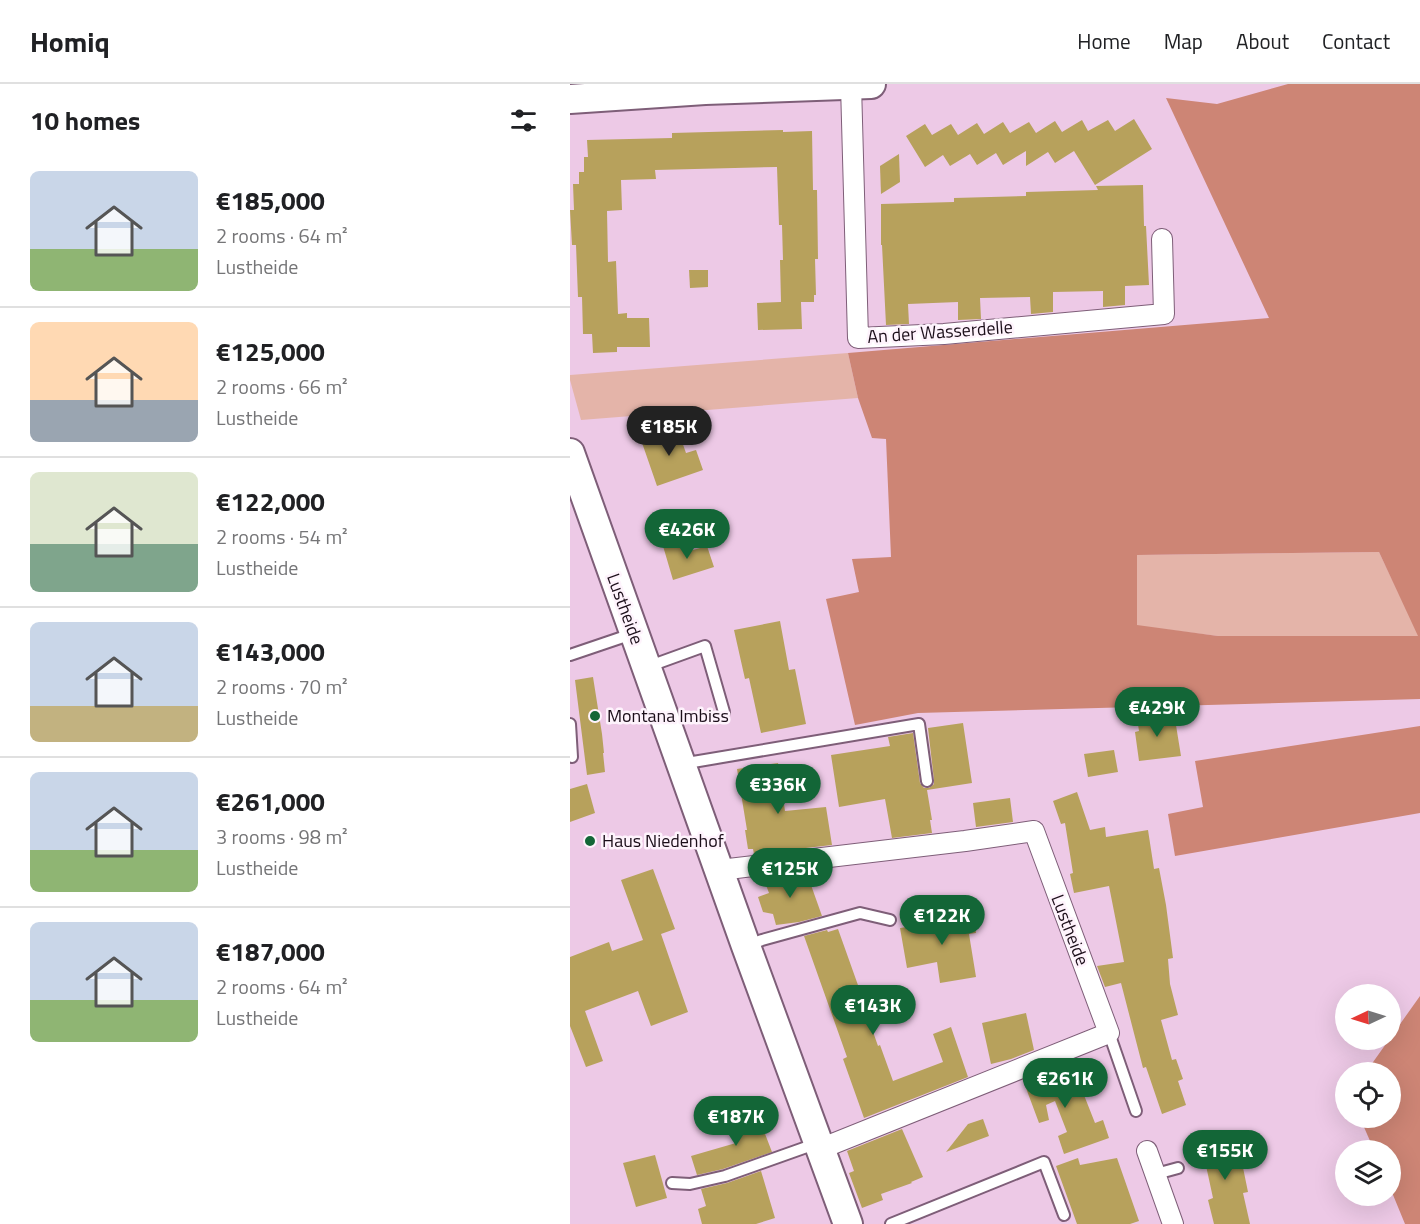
<!DOCTYPE html>
<html lang="en">
<head>
<meta charset="utf-8">
<style>
	body { margin:0; font-family:"Titillium Web",sans-serif; background:#f2f2f2; color:#202124; height:100vh; display:flex; flex-direction:column; font-size:22px; white-space:nowrap }
	* { box-sizing:border-box; margin:0 }
	p { font-size:20px; color:#757577 }
	.icon { flex:none; width:33px; height:33px; fill:none; stroke:currentColor; stroke-width:2; stroke-linecap:round; stroke-linejoin:round }
	.map { position:relative; flex:1; overflow:hidden }
	.drawer { display:flex; flex-direction:column; background:#fff; width:570px }
	.drawer>* { flex:none }
	.needle { width:39px; rotate:266deg }
	.buttons { position:absolute; left:765px; top:900px; display:grid; gap:12px }
	.buttons a { display:grid; place-items:center; width:66px; height:66px; border-radius:50%; background:#fff; box-shadow:0 6px 24px #0002; font-size:30px }
	.price { position:absolute; translate:-50% -51px; padding:0 14px; border-radius:21px; background:#136637; color:#fff; font-size:20px; line-height:39px; filter:drop-shadow(0 2px 3px #0008) }
	.price::after { content:''; position:absolute; left:50%; top:36px; width:18px; height:14px; margin-left:-9px; background:inherit; clip-path:polygon(0 0,100% 0,50% 100%) }
	.price.current { background:#222; color:#fff }
	ul { padding:0; list-style:none }
	li { display:flex; align-items:center; gap:18px; height:150px; padding:0 30px }
	li+li { border-top:2px solid #e0e0e0 }
	li span { display:grid; place-items:center; flex:none; width:168px; height:120px; border-radius:9px; color:#555 }
	li>.icon { margin-inline-start:auto }
	span .icon { width:72px; height:72px; fill:#fffc; stroke-width:1 }
	li b { font-size:26px }
	h2 { display:flex; justify-content:space-between; align-items:center; height:72px; padding:0 30px; font-size:26px }
	header { display:flex; align-items:center; gap:36px; box-sizing:border-box; height:84px; padding:0 30px; background:#fff; border-bottom:2px solid #e0e0e0 }
	header strong { font-size:28px }
	nav { display:flex; gap:33px; margin-inline-start:auto; font-size:21px }
	main { display:flex; flex:1; min-height:0 }
	.map>svg:first-child { display:block }
</style>
</head>
<body>
<header>
<strong>Homiq</strong>
<nav><a>Home</a><a>Map</a><a>About</a><a>Contact</a></nav>
</header>
<main>
<section class="drawer">
<h2>10 homes<svg class="icon" aria-label="filters" viewBox="0 0 24 24"><path d="M4 7h16M4 17h16"/><circle cx="9" cy="7" r="2"/><circle cx="15" cy="17" r="2"/></svg></h2>
<ul>
<li><span style="background:linear-gradient(#c9d6e8 65%,#8fb573 0)"><svg class="icon" aria-label="home" viewBox="0 0 24 24"><path d="M3 11l9-7 9 7M6 9v11h12V9"/></svg></span><div><b>€185,000</b><p>2 rooms · 64 m²</p><p>Lustheide</p></div></li>
<li><span style="background:linear-gradient(#ffd9b3 65%,#9aa5b1 0)"><svg class="icon" aria-label="home" viewBox="0 0 24 24"><path d="M3 11l9-7 9 7M6 9v11h12V9"/></svg></span><div><b>€125,000</b><p>2 rooms · 66 m²</p><p>Lustheide</p></div></li>
<li><span style="background:linear-gradient(#dfe7d0 60%,#7fa58c 0)"><svg class="icon" aria-label="home" viewBox="0 0 24 24"><path d="M3 11l9-7 9 7M6 9v11h12V9"/></svg></span><div><b>€122,000</b><p>2 rooms · 54 m²</p><p>Lustheide</p></div></li>
<li><span style="background:linear-gradient(#c9d6e8 70%,#c2b280 0)"><svg class="icon" aria-label="home" viewBox="0 0 24 24"><path d="M3 11l9-7 9 7M6 9v11h12V9"/></svg></span><div><b>€143,000</b><p>2 rooms · 70 m²</p><p>Lustheide</p></div></li>
<li><span style="background:linear-gradient(#c9d6e8 65%,#8fb573 0)"><svg class="icon" aria-label="home" viewBox="0 0 24 24"><path d="M3 11l9-7 9 7M6 9v11h12V9"/></svg></span><div><b>€261,000</b><p>3 rooms · 98 m²</p><p>Lustheide</p></div></li>
<li><span style="background:linear-gradient(#c9d6e8 65%,#8fb573 0)"><svg class="icon" aria-label="home" viewBox="0 0 24 24"><path d="M3 11l9-7 9 7M6 9v11h12V9"/></svg></span><div><b>€187,000</b><p>2 rooms · 64 m²</p><p>Lustheide</p></div></li>
</ul>
</section>
<div class="map">
<svg width="850" height="1140" viewBox="0 0 850 1140">
	<rect width="100%" height="100%" fill="#edc9e6"/>
	<g fill="#e4b4a9">
		<path d="M 278,269 L 288,314 L 11,336 L 0,296 L 0,291 Z"/>
		<path d="M 809,468 L 849,552 L 648,552 L 567,542 L 567,471 Z"/>
	</g>
	<g fill="#cd8575" fill-rule="evenodd">
		<path d="M 718,0 L 850,0 L 850,615 L 348,629 L 285,641 L 256,515 L 289,508 L 282,475 L 321,473 L 316,355 L 302,354 L 288,314 L 278,269 L 699,234 L 596,14 L 647,20 ZM 809,468 L 848,552 L 648,552 L 567,541 L 567,471 Z"/>
		<path d="M 850,642 L 850,729 L 605,772 L 598,730 L 633,723 L 625,677 Z"/>
		<path d="M 850,912 L 850,1140 L 835,1140 L 821,1106 L 820,1066 L 804,1066 L 790,1034 L 820,1034 L 820,988 L 796,988 Z"/>
	</g>
	<g fill="#b7a15c">
		<path d="M 564,35 L 582,65 L 525,101 L 504,67 L 485,79 L 478,68 L 456,82 L 456,67 L 433,81 L 426,69 L 407,81 L 400,70 L 380,82 L 373,71 L 355,83 L 336,52 L 355,40 L 362,51 L 381,40 L 388,51 L 407,39 L 414,50 L 433,38 L 440,49 L 459,38 L 466,49 L 485,37 L 492,48 L 512,36 L 518,47 L 538,36 L 545,47 Z"/>
		<path d="M 213,46 L 213,48 L 242,47 L 243,106 L 247,106 L 248,175 L 245,175 L 246,211 L 244,211 L 244,218 L 231,218 L 232,245 L 188,246 L 187,219 L 211,218 L 210,176 L 213,176 L 212,141 L 209,141 L 207,83 L 85,86 L 86,95 L 51,96 L 52,126 L 37,127 L 38,178 L 46,177 L 48,230 L 57,229 L 57,234 L 79,234 L 80,263 L 47,263 L 47,268 L 23,269 L 22,250 L 13,250 L 12,213 L 8,213 L 6,161 L 2,161 L 0,126 L 4,126 L 3,100 L 9,100 L 9,88 L 14,88 L 14,73 L 18,73 L 17,56 L 102,54 L 102,49 Z"/>
		<path d="M 329,70 L 330,98 L 311,110 L 310,82 Z"/>
		<path d="M 573,101 L 574,142 L 576,142 L 579,201 L 555,202 L 555,221 L 533,223 L 533,207 L 483,208 L 483,228 L 461,230 L 460,213 L 410,214 L 411,235 L 388,236 L 388,218 L 338,220 L 339,240 L 316,241 L 312,161 L 311,161 L 311,120 L 384,118 L 384,114 L 456,112 L 456,108 L 528,106 L 526,102 Z"/>
		<path d="M 119,186 L 138,186 L 138,203 L 120,204 Z"/>
		<path d="M 102,342 L 106,353 L 110,352 L 116,369 L 126,366 L 133,386 L 87,402 L 70,353 Z"/>
		<path d="M 112,456 L 116,468 L 137,462 L 144,483 L 103,496 L 93,462 Z"/>
		<path d="M 210,537 L 219,586 L 225,585 L 236,640 L 191,649 L 179,594 L 175,595 L 164,546 Z"/>
		<path d="M 23,593 L 32,650 L 34,669 L 33,669 L 35,688 L 17,691 L 5,596 Z"/>
		<path d="M 604,629 L 611,672 L 569,677 L 565,648 L 569,647 L 567,634 Z"/>
		<path d="M 393,639 L 402,699 L 357,706 L 362,736 L 360,736 L 362,749 L 322,754 L 315,715 L 269,723 L 261,671 L 320,662 L 318,653 L 343,649 L 350,699 L 354,704 L 359,704 L 364,700 L 364,696 L 358,644 Z"/>
		<path d="M 544,666 L 548,688 L 518,693 L 514,670 Z"/>
		<path d="M 208,679 L 215,727 L 256,723 L 262,761 L 184,770 L 183,765 L 178,765 L 175,746 L 177,746 L 167,685 Z"/>
		<path d="M 17,700 L 25,729 L 0,738 L 0,705 Z"/>
		<path d="M 507,708 L 520,746 L 535,743 L 536,753 L 578,746 L 584,785 L 589,784 L 596,821 L 603,874 L 598,875 L 600,900 L 608,931 L 591,936 L 602,976 L 606,975 L 613,995 L 608,997 L 616,1021 L 592,1030 L 576,983 L 573,984 L 551,899 L 535,903 L 527,882 L 554,878 L 539,802 L 504,809 L 500,790 L 503,789 L 495,739 L 491,740 L 483,717 Z"/>
		<path d="M 440,714 L 443,738 L 406,743 L 403,719 Z"/>
		<path d="M 83,785 L 105,845 L 91,850 L 118,928 L 81,942 L 68,907 L 15,927 L 33,977 L 16,983 L 0,942 L 0,873 L 39,858 L 42,867 L 73,856 L 51,796 Z"/>
		<path d="M 231,788 L 235,799 L 241,801 L 252,832 L 229,838 L 206,841 L 203,830 L 193,828 L 188,813 L 199,809 L 193,793 Z"/>
		<path d="M 354,828 L 364,836 L 403,830 L 406,849 L 399,850 L 406,893 L 370,899 L 367,878 L 337,884 L 330,844 L 344,842 Z"/>
		<path d="M 268,845 L 294,918 L 293,919 L 308,962 L 310,961 L 323,997 L 373,978 L 363,950 L 381,943 L 398,993 L 294,1034 L 273,975 L 277,973 L 234,852 L 257,846 L 258,848 Z"/>
		<path d="M 456,929 L 464,966 L 441,975 L 421,980 L 412,939 Z"/>
		<path d="M 496,982 L 506,1009 L 512,1006 L 525,1039 L 533,1036 L 539,1054 L 494,1070 L 488,1052 L 497,1048 L 485,1017 L 476,1021 L 479,1036 L 469,1039 L 453,996 L 469,990 L 470,992 Z"/>
		<path d="M 187,1029 L 202,1068 L 153,1085 L 127,1091 L 121,1072 L 166,1059 L 158,1040 Z"/>
		<path d="M 413,1035 L 419,1052 L 376,1068 L 398,1040 Z"/>
		<path d="M 332,1045 L 353,1093 L 341,1098 L 342,1099 L 311,1110 L 313,1116 L 292,1124 L 279,1089 L 284,1087 L 277,1067 Z"/>
		<path d="M 661,1051 L 665,1070 L 670,1069 L 678,1108 L 673,1109 L 680,1140 L 644,1140 L 638,1116 L 643,1114 L 635,1077 L 630,1078 L 626,1058 Z"/>
		<path d="M 85,1071 L 97,1114 L 66,1123 L 53,1079 Z"/>
		<path d="M 508,1074 L 510,1081 L 547,1074 L 569,1137 L 560,1140 L 507,1140 L 486,1082 Z"/>
		<path d="M 191,1087 L 205,1134 L 186,1140 L 132,1140 L 128,1125 L 136,1122 L 131,1105 L 157,1099 Z"/>
	</g>
	<g fill="none" stroke-linecap="round" stroke-linejoin="round">
		<defs>
			<g id="service">
				<path d="M 0,571 L 62,550"/>
				<path d="M 77,583 L 135,562 L 154,628"/>
				<path d="M 0,640 L 2,673"/>
				<path d="M 111,680 L 349,640 L 357,697"/>
				<path d="M 176,862 L 192,856 L 290,829 L 320,836"/>
				<path d="M 539,949 L 566,1027"/>
				<path d="M 586,1090 L 608,1084"/>
				<path d="M 102,1099 L 120,1100 L 155,1092 L 248,1059"/>
				<path d="M 321,1140 L 474,1078 L 494,1131"/>
			</g>
			<g id="minor">
				<path d="M 281,1 L 288,254 L 374,250 L 594,230 L 592,155"/>
				<path d="M 150,786 L 395,757 L 464,747 L 539,949 L 250,1065"/>
				<path d="M 577,1067 L 603,1140"/>
			</g>
			<g id="secondary">
				<path d="M 0,15 L 135,6 L 301,0"/>
				<path d="M 0,369 L 176,862 L 278,1140"/>
			</g>
		</defs>
		<use href="#service" stroke="#7e5e78" stroke-width="14"/>
		<use href="#minor" stroke="#7e5e78" stroke-width="22"/>
		<use href="#secondary" stroke="#7e5e78" stroke-width="32"/>
		<use href="#service" stroke="#fff" stroke-width="10"/>
		<use href="#minor" stroke="#fff" stroke-width="20"/>
		<use href="#secondary" stroke="#fff" stroke-width="28"/>
	</g>
	<g fill="#136637" stroke="#fef3fc" stroke-width="2">
		<circle cx="25" cy="632" r="6"/>
		<circle cx="20" cy="757" r="6"/>
	</g>
	<g text-anchor="middle" stroke-width="5" stroke-linejoin="round" paint-order="stroke">
		<g font-size="18" fill="#1b0e19" stroke="#fef3fc">
			<text transform="translate(370 248) rotate(-4)" y="6">An der Wasserdelle</text>
			<text transform="translate(55 525) rotate(70)" y="6">Lustheide</text>
			<text transform="translate(500 846) rotate(69)" y="6">Lustheide</text>
		</g>
		<g font-size="18" fill="#1b0e19" stroke="#fef3fc" text-anchor="start">
			<text x="37" y="638">Montana Imbiss</text>
			<text x="32" y="763">Haus Niedenhof</text>
		</g>
	</g>
</svg>
<div class="buttons">
<a><svg class="needle" viewBox="-14 -14 28 28"><path d="M0-13l5 13h-10z" fill="#e53935"/><path d="M0 13l5-13h-10z" fill="#757577"/></svg></a>
<a><svg class="icon" aria-label="locate" viewBox="0 0 24 24"><circle cx="12" cy="12" r="6"/><path d="M12 2v4M12 18v4M2 12h4M18 12h4"/></svg></a>
<a><svg class="icon" aria-label="layers" viewBox="0 0 24 24"><path d="M12 4l9 5-9 5-9-5zM3 14l9 5 9-5"/></svg></a>
</div>
<b class="price current" style="left:99px;top:373px">€185K</b>
<b class="price" style="left:117px;top:476px">€426K</b>
<b class="price" style="left:587px;top:654px">€429K</b>
<b class="price" style="left:208px;top:731px">€336K</b>
<b class="price" style="left:220px;top:815px">€125K</b>
<b class="price" style="left:372px;top:862px">€122K</b>
<b class="price" style="left:303px;top:952px">€143K</b>
<b class="price" style="left:495px;top:1025px">€261K</b>
<b class="price" style="left:166px;top:1063px">€187K</b>
<b class="price" style="left:655px;top:1097px">€155K</b>
</div>
</main>
</body>
</html>
